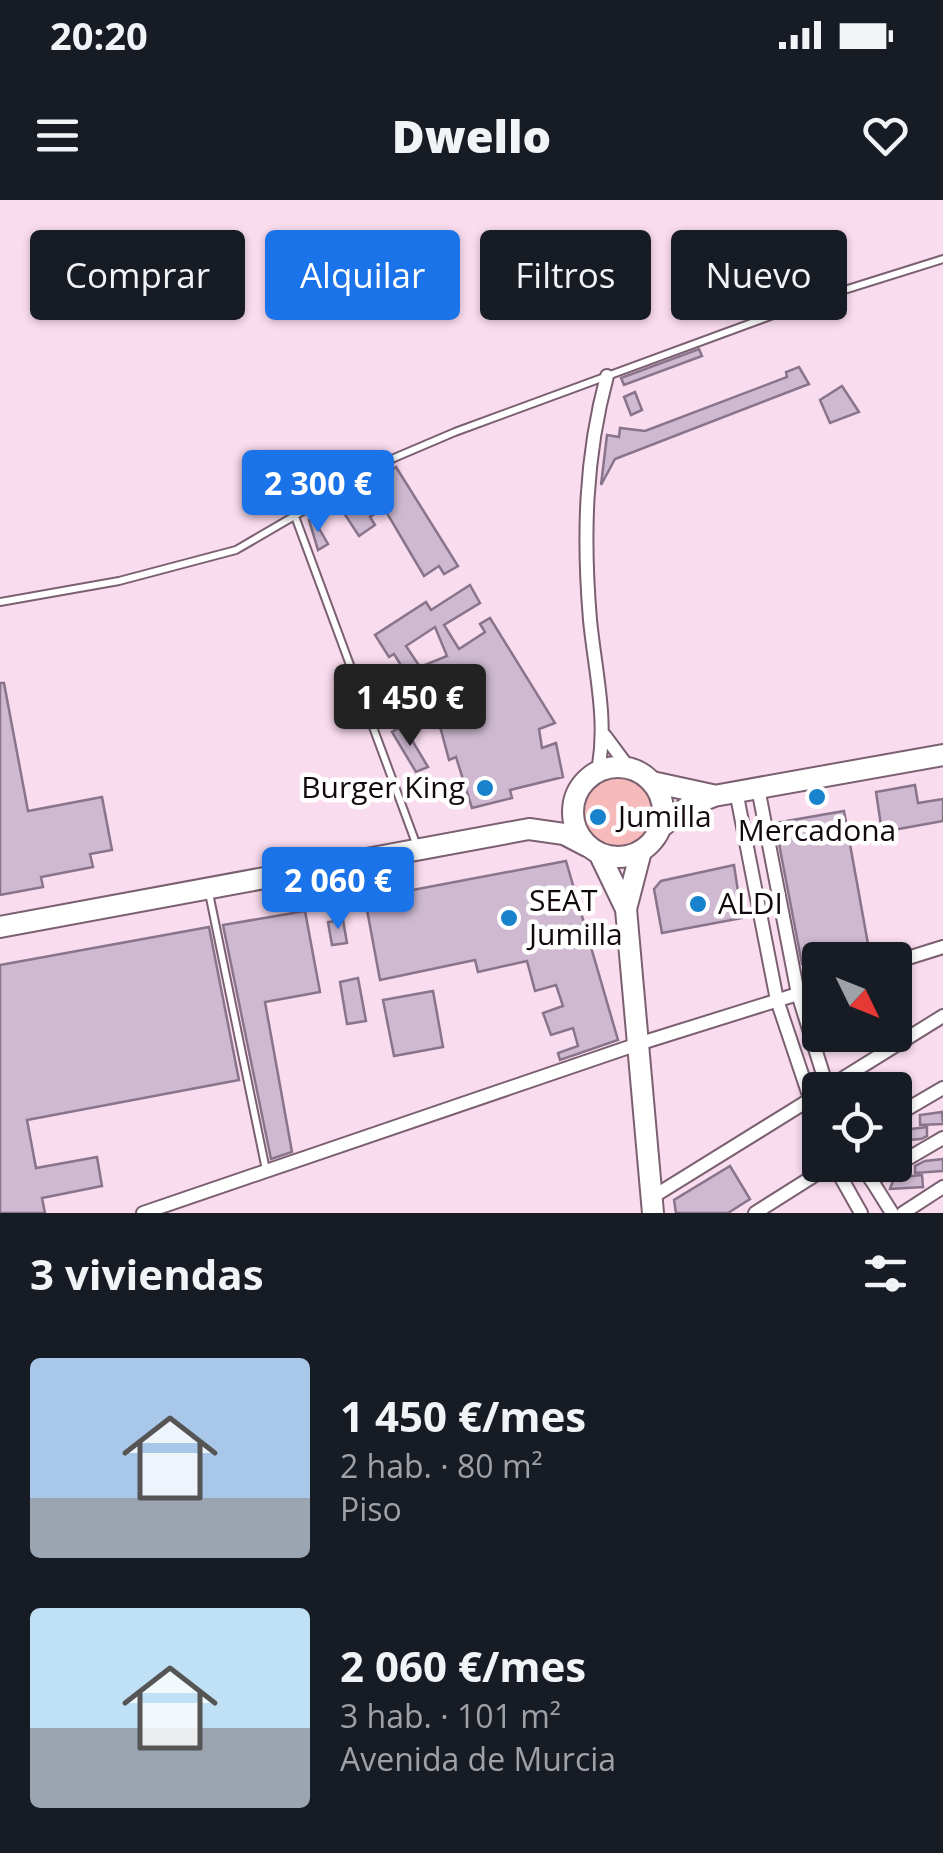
<!DOCTYPE html>
<html lang="es">
<head>
<meta charset="utf-8">
<style>
	body { margin:0; font-family:"Open Sans",sans-serif; background:#20242c; color:#f1f3f6; height:100vh; display:flex; flex-direction:column; font-size:38px; white-space:nowrap }
	* { box-sizing:border-box; margin:0 }
	p { font-size:32px; color:#9ea1a6 }
	.icon { flex:none; width:55px; height:55px; fill:none; stroke:currentColor; stroke-width:2; stroke-linecap:round; stroke-linejoin:round }
	.map { position:relative; height:1013px; overflow:hidden }
	.details { display:flex; flex-direction:column; background:#171b24; flex:1 }
	.details>* { flex:none }
	.banner { position:absolute; left:30px; top:30px; width:885px; height:90px; display:flex; gap:20px }
	.needle { width:65px; rotate:133deg }
	.buttons { position:absolute; left:802px; top:742px; display:grid; gap:20px }
	.buttons a { display:grid; place-items:center; width:110px; height:110px; border-radius:10px; background:#171b24; box-shadow:0 2px 8px #0004; font-size:50px }
	.price { position:absolute; translate:-50% -85px; padding:0 22px; border-radius:10px; background:#1a73e8; color:#fff; font-size:32px; line-height:65px; filter:drop-shadow(0 2px 5px #0008) }
	.price::after { content:''; position:absolute; left:50%; top:60px; width:30px; height:22px; margin-left:-15px; background:inherit; clip-path:polygon(0 0,100% 0,50% 100%) }
	.price.active { background:#222; color:#fff }
	ul { padding:0; list-style:none }
	li { display:flex; align-items:center; gap:30px; height:250px; padding:0 30px }
	li span { display:grid; place-items:center; flex:none; width:280px; height:200px; border-radius:10px; color:#555 }
	li>.icon { margin-inline-start:auto }
	span .icon { width:120px; height:120px; fill:#fffc; stroke-width:1 }
	li b { font-size:42px }
	h2 { display:flex; justify-content:space-between; align-items:center; height:120px; padding:0 30px; font-size:42px }
	.chip { padding:0 35px; border-radius:10px; background:#171b24; box-shadow:0 2px 8px #0004; font-size:35px; line-height:90px }
	.chip.active { background:#1a73e8; color:#fff }
	.status { display:flex; justify-content:space-between; align-items:center; height:70px; padding:0 50px; background:#171b24; direction:ltr }
	.status svg { height:28px; fill:currentColor }
	header { display:flex; justify-content:space-between; align-items:center; height:130px; padding:0 30px; background:#171b24; font-size:45px; font-weight:800 }
	.map>svg:first-child { display:block }
</style>
</head>
<body>
<div class="status"><b>20:20</b><svg viewBox="0 0 49 12"><path d="M0 12V9h3v3zM5 12V6h3v6zM10 12V3h3v9zM15 12V0h3v12zM26 1h20v11H26zM47 4h2v5h-2z"/></svg></div>
<header><svg class="icon" aria-label="menu" viewBox="0 0 24 24"><path d="M4 6h16M4 12h16M4 18h16"/></svg>Dwello<svg class="icon" aria-label="heart" viewBox="0 0 24 24"><path d="M12 20l-8-8c-3-5 5-10 8-4 3-6 11-1 8 4z"/></svg></header>
<div class="map">
<svg width="943" height="1013" viewBox="0 0 943 1013">
	<rect width="100%" height="100%" fill="#fadcef"/>
	<circle fill="#f7baba" cx="617" cy="612" r="37"/>
	<g fill="#ceb9d1" stroke="#88748b" stroke-width="2.5" fill-rule="evenodd">
		<path d="M 699,149 L 702,156 L 624,185 L 621,178 Z"/>
		<path d="M 799,167 L 809,184 L 615,259 L 601,285 L 607,235 L 619,237 L 620,228 L 645,231 L 787,177 L 786,172 Z"/>
		<path d="M 842,186 L 859,212 L 830,223 L 820,200 Z"/>
		<path d="M 635,192 L 642,210 L 631,215 L 624,197 Z"/>
		<path d="M 396,267 L 458,366 L 444,374 L 439,366 L 424,376 L 384,308 L 370,317 L 375,325 L 359,336 L 338,304 Z"/>
		<path d="M 313,318 L 328,344 L 318,350 L 309,320 Z"/>
		<path d="M 470,385 L 480,403 L 444,425 L 459,449 L 485,432 L 480,424 L 490,418 L 555,523 L 539,529 L 542,548 L 556,543 L 563,577 L 510,590 L 512,598 L 472,608 L 456,557 L 449,560 L 441,530 L 394,454 L 389,457 L 375,435 L 426,402 L 431,410 ZM 435,427 L 447,456 L 420,467 L 406,446 Z"/>
		<path d="M 0,483 L 4,483 L 28,611 L 102,597 L 112,650 L 90,654 L 93,667 L 41,677 L 43,687 L 0,695 Z"/>
		<path d="M 403,525 L 428,567 L 416,572 L 392,532 Z"/>
		<path d="M 915,585 L 918,603 L 943,599 L 943,621 L 882,632 L 876,592 Z"/>
		<path d="M 844,611 L 868,744 L 802,764 L 775,623 Z"/>
		<path d="M 566,661 L 618,840 L 560,860 L 558,853 L 578,846 L 573,828 L 551,835 L 543,813 L 563,806 L 556,785 L 535,791 L 527,761 L 478,772 L 475,760 L 380,780 L 365,699 Z"/>
		<path d="M 734,665 L 742,718 L 662,733 L 654,689 L 661,681 Z"/>
		<path d="M 305,711 L 320,792 L 265,802 L 292,952 L 271,959 L 223,725 Z"/>
		<path d="M 343,720 L 347,743 L 332,745 L 328,722 Z"/>
		<path d="M 209,727 L 239,880 L 27,920 L 36,968 L 97,957 L 102,986 L 42,998 L 45,1013 L 0,1013 L 0,765 Z"/>
		<path d="M 358,778 L 366,821 L 347,824 L 340,782 Z"/>
		<path d="M 433,791 L 443,847 L 394,856 L 383,800 Z"/>
		<path d="M 942,912 L 943,924 L 920,925 L 920,915 Z"/>
		<path d="M 927,927 L 927,936 L 921,939 L 895,941 L 895,931 Z"/>
		<path d="M 943,959 L 943,971 L 915,973 L 915,966 L 925,961 Z"/>
		<path d="M 730,966 L 750,999 L 728,1013 L 676,1013 L 674,1000 Z"/>
		<path d="M 922,975 L 923,987 L 890,989 L 894,978 Z"/>
	</g>
	<g fill="none" stroke-linecap="round" stroke-linejoin="round">
		<defs>
			<g id="lane">
				<path d="M 296,319 L 417,646"/>
				<path d="M 0,402 L 119,381 L 236,350 L 394,258 L 455,232 L 822,97 L 943,59"/>
				<path d="M 209,693 L 266,970"/>
			</g>
			<g id="street">
				<path d="M 605,536 L 628,567"/>
				<path d="M 598,571 C 608,520 595,471 590,420 C 583,336 585,257 607,176"/>
				<path d="M 758,588 L 798,794 L 828,890"/>
				<path d="M 736,591 L 777,800 L 820,928"/>
				<path d="M 895,762 L 943,747"/>
				<path d="M 824,890 L 943,816"/>
				<path d="M 895,916 L 943,888"/>
				<path d="M 834,965 L 861,1013"/>
				<path d="M 862,965 L 892,1013"/>
				<path d="M 871,980 L 943,938"/>
				<path d="M 651,998 L 814,897"/>
				<path d="M 143,1013 L 638,844 L 820,787"/>
				<path d="M 755,1013 L 831,965"/>
				<path d="M 903,1013 L 943,987"/>
			</g>
			<g id="primary">
				<circle cx="618" cy="612" r="45"/>
				<path d="M 652,582 L 712,595"/>
				<path d="M 661,627 L 689,606 L 714,596 L 943,555"/>
				<path d="M 641,651 L 626,709 L 653,1013"/>
				<path d="M 599,653 L 625,707"/>
				<path d="M 0,727 L 529,629 L 564,634 L 587,646"/>
			</g>
		</defs>
		<use href="#lane" stroke="#7a6071" stroke-width="10"/>
		<use href="#street" stroke="#7a6071" stroke-width="16"/>
		<use href="#primary" stroke="#7a6071" stroke-width="24"/>
		<use href="#lane" stroke="#fff" stroke-width="6"/>
		<use href="#street" stroke="#fff" stroke-width="12"/>
		<use href="#primary" stroke="#fff" stroke-width="20"/>
	</g>
	<g fill="#1982cd" stroke="#fff" stroke-width="4">
		<circle cx="485" cy="588" r="10"/>
		<circle cx="817" cy="597" r="10"/>
		<circle cx="598" cy="617" r="10"/>
		<circle cx="698" cy="704" r="10"/>
		<circle cx="509" cy="718" r="10"/>
	</g>
	<g text-anchor="middle" stroke-width="9" stroke-linejoin="round" paint-order="stroke">
		<g font-size="30" fill="#130a10" stroke="#fff" text-anchor="start">
			<text x="465" y="598" text-anchor="end">Burger King</text>
			<text x="618" y="627">Jumilla</text>
			<text x="817" y="641" text-anchor="middle">Mercadona</text>
			<text x="529" y="711">SEAT<tspan x="529" dy="34">Jumilla</tspan></text>
			<text x="718" y="714">ALDI</text>
		</g>
	</g>
</svg>
<div class="buttons">
<a><svg class="needle" viewBox="-14 -14 28 28"><path d="M0-13l5 13h-10z" fill="#e53935"/><path d="M0 13l5-13h-10z" fill="#9ea1a6"/></svg></a>
<a><svg class="icon" aria-label="locate" viewBox="0 0 24 24"><circle cx="12" cy="12" r="6"/><path d="M12 2v4M12 18v4M2 12h4M18 12h4"/></svg></a>
</div>
<b class="price" style="left:318px;top:335px">2 300 €</b>
<b class="price active" style="left:410px;top:549px">1 450 €</b>
<b class="price" style="left:338px;top:732px">2 060 €</b>
<div class="banner">
<a class="chip">Comprar</a>
<a class="chip active">Alquilar</a>
<a class="chip">Filtros</a>
<a class="chip">Nuevo</a>
</div>
</div>
<section class="details">
<h2>3 viviendas<svg class="icon" aria-label="filters" viewBox="0 0 24 24"><path d="M4 7h16M4 17h16"/><circle cx="9" cy="7" r="2"/><circle cx="15" cy="17" r="2"/></svg></h2>
<ul>
<li><span style="background:linear-gradient(#a9c7e8 70%,#9aa5b1 0)"><svg class="icon" aria-label="home" viewBox="0 0 24 24"><path d="M3 11l9-7 9 7M6 9v11h12V9"/></svg></span><div><b>1 450 €/mes</b><p>2 hab. · 80 m²</p><p>Piso</p></div></li>
<li><span style="background:linear-gradient(#bfe0f5 60%,#9aa5b1 0)"><svg class="icon" aria-label="home" viewBox="0 0 24 24"><path d="M3 11l9-7 9 7M6 9v11h12V9"/></svg></span><div><b>2 060 €/mes</b><p>3 hab. · 101 m²</p><p>Avenida de Murcia</p></div></li>
</ul>
</section>
</body>
</html>
